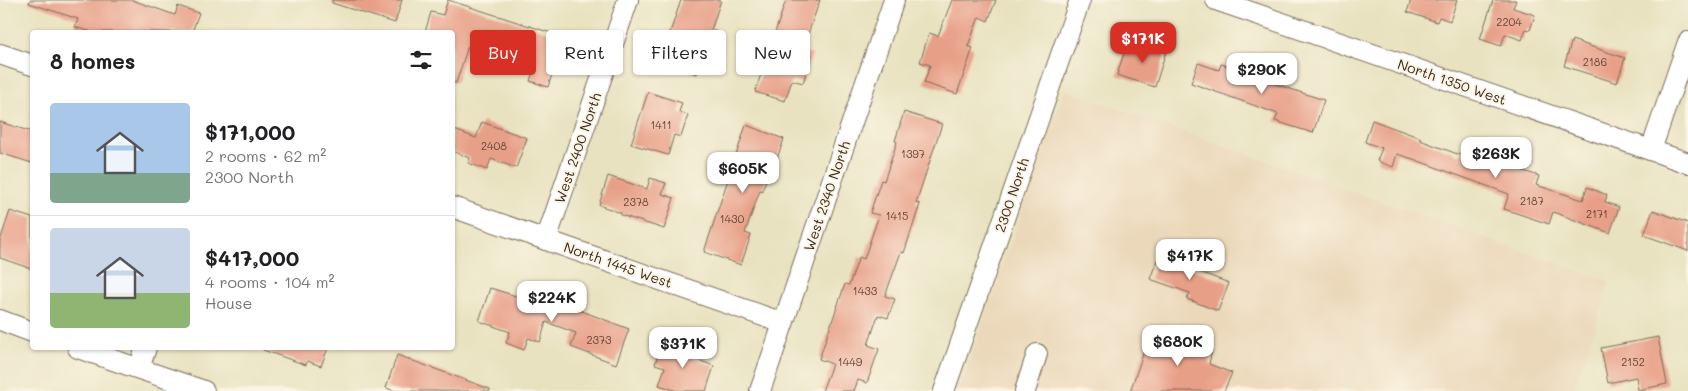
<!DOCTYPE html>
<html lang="en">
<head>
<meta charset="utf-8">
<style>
	body { margin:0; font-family:Mali,sans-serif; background:#f6f6f6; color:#202124; height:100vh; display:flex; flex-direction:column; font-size:19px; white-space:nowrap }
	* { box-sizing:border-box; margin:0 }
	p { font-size:16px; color:#757577 }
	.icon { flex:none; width:28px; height:28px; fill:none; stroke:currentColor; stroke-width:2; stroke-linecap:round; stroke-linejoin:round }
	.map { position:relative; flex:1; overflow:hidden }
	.panel { position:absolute; left:30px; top:30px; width:425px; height:320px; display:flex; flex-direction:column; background:#fff; border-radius:5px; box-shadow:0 1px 4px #0004 }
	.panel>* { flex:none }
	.hud { position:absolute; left:470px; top:30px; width:475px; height:45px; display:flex; gap:10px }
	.price { position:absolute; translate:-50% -42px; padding:0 11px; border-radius:10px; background:#fff; color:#222; font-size:16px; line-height:32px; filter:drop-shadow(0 1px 2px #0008) }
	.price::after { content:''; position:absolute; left:50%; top:30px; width:15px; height:11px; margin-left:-8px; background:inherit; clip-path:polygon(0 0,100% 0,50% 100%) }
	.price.current { background:#d93025; color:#fff }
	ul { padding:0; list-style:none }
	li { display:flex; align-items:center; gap:15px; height:125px; padding:0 20px }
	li+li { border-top:1px solid #e0e0e0 }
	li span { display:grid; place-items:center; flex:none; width:140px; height:100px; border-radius:5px; color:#555 }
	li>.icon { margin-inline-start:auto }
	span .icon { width:60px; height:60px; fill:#fffc; stroke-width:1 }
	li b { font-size:21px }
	h2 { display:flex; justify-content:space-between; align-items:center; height:60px; padding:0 20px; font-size:21px }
	.pill { padding:0 18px; border-radius:5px; background:#fff; box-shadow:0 1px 4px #0004; font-size:18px; line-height:45px }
	.pill.current { background:#d93025; color:#fff }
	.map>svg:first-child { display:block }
</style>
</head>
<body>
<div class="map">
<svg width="1688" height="391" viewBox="0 0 1688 391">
	<rect width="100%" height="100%" fill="#fcf5e5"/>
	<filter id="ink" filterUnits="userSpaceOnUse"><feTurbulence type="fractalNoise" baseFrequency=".02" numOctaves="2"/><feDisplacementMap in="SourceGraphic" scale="10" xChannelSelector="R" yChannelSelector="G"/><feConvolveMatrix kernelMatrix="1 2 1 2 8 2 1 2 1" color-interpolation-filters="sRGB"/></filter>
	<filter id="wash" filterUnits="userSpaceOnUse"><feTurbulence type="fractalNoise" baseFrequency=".0096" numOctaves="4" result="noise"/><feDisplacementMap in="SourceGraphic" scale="20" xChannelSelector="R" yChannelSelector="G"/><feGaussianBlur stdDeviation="1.12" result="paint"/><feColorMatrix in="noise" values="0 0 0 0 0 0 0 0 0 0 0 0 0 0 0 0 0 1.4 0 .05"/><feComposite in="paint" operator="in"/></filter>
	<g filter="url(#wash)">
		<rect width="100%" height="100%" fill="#e8e2c0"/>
		<path fill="#ebd8ba" d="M 1065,90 L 1610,282 L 1573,391 L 959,391 Z"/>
		<g id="blocks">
			<g fill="#e89f87">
				<path d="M 30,0 L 132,0 L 175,15 L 178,6 L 199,13 L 192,32 L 92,32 L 75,27 L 78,19 L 29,3 Z"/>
				<path d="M 332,0 L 402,0 L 395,23 L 332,3 Z"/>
				<path d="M 448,0 L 564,37 L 548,87 L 530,81 L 534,69 L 502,58 L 502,56 L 468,46 L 456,83 L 452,82 L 452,32 L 425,32 L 431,12 L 443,15 Z"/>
				<path d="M 681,0 L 721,0 L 711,30 L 721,33 L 713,58 L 703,54 L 697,74 L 660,62 Z"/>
				<path d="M 786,0 L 820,0 L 802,51 L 812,54 L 803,83 L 792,80 L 785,101 L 755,92 Z"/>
				<path d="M 952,0 L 996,0 L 988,21 L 979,17 L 968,46 L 973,48 L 957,94 L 924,83 L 930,65 L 920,62 L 929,33 L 938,36 Z"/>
				<path d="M 1411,0 L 1457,0 L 1450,21 L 1439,17 L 1437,22 L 1407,12 Z"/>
				<path d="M 1493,0 L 1516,0 L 1513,8 L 1535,15 L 1530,30 L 1526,29 L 1522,40 L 1505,34 L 1501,46 L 1480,39 Z"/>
				<path d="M 1142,40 L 1167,48 L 1155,87 L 1117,75 L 1125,50 L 1138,54 Z"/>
				<path d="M 1572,40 L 1625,58 L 1617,83 L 1564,66 Z"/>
				<path d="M 1198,63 L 1219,70 L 1221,64 L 1260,78 L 1260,79 L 1324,100 L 1313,133 L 1275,121 L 1278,114 L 1191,83 Z"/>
				<path d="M 648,92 L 682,103 L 679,112 L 688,115 L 681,137 L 674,135 L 668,155 L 631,144 Z"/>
				<path d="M 904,112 L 942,124 L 916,203 L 920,204 L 904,253 L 901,252 L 885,296 L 895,299 L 888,318 L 878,315 L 868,345 L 879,349 L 867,383 L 858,380 L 854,391 L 822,391 L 832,364 L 819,359 L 845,284 L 849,285 L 859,257 L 864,259 L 879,215 L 870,213 L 881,180 L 884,181 L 897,142 L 895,141 Z"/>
				<path d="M 1372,120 L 1421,138 L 1420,140 L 1460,155 L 1463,148 L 1500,162 L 1499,163 L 1539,176 L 1536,185 L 1583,200 L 1587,187 L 1607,195 L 1605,202 L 1619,207 L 1610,233 L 1553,212 L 1549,224 L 1504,209 L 1509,194 L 1413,159 L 1397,154 L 1393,167 L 1377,161 L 1382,148 L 1365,142 Z"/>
				<path d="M 0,122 L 32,132 L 32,163 L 0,153 Z"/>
				<path d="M 482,122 L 527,138 L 516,168 L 491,159 L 487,170 L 468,163 L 470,158 L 452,151 L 452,129 L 476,138 Z"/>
				<path d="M 746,125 L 784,139 L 774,167 L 771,166 L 762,191 L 760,190 L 745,233 L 751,235 L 741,265 L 704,252 Z"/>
				<path d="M 608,176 L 647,189 L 650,178 L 666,183 L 662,194 L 674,198 L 664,229 L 621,215 L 621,213 L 599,205 Z"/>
				<path d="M 1653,210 L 1688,223 L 1688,251 L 1644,235 Z"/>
				<path d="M 10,211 L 32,218 L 32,269 L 0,258 L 0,241 Z"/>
				<path d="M 1160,252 L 1188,262 L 1186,267 L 1229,283 L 1218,311 L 1187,299 L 1190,293 L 1150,279 Z"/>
				<path d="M 490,288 L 516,296 L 518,290 L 574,308 L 629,329 L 616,364 L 571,347 L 576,333 L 546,322 L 540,342 L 528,338 L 524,350 L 506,343 L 510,332 L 479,321 Z"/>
				<path d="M 1152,329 L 1184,339 L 1189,339 L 1212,350 L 1209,364 L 1232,373 L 1224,391 L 1130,391 Z"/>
				<path d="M 1658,337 L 1667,384 L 1638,390 L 1636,377 L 1608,383 L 1601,348 Z"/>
				<path d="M 663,340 L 693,349 L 690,357 L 714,366 L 706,391 L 677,391 L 659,385 L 665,367 L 655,364 Z"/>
				<path d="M 263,348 L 328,348 L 321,366 L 307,361 L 306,365 L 263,350 Z"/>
				<path d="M 397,355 L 490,389 L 490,391 L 395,391 L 386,388 Z"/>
			</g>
		</g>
	</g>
	<g filter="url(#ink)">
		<use href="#blocks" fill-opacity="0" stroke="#786a57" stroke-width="1"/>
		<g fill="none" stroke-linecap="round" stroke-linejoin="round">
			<defs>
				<g id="minor">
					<path d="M 1216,0 L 1688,163"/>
					<path d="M 0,54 L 32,65"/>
					<path d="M 1651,150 L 1688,42"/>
					<path d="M 452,207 L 783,323"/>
					<path d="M 546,240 L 628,0"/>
					<path d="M 0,320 L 32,332"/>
					<path d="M 78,348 L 204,391"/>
					<path d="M 139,368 L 146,348"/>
					<path d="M 760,391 L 894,0"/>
					<path d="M 944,391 L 1080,0"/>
					<path d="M 1025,391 L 1037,354"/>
				</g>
			</defs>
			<use href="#minor" stroke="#786a57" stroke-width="22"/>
			<use href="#minor" stroke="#fff" stroke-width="20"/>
		</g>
	</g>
	<g text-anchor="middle" stroke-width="4" stroke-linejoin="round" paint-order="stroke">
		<g font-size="11" fill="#664738">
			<text x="1509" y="26">2204</text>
			<text x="1595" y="66">2186</text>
			<text x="661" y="129">1411</text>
			<text x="494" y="150">2408</text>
			<text x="913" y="158">1397</text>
			<text x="1532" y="205">2187</text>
			<text x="636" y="206">2378</text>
			<text x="1597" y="218">2171</text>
			<text x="897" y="220">1415</text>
			<text x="732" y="223">1430</text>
			<text x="865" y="295">1433</text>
			<text x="599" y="344">2373</text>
			<text x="850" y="366">1449</text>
			<text x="1633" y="366">2152</text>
		</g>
		<g font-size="14" fill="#3b2a1e" stroke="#fcf5e5">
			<text transform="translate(1452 82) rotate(19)" y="5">North 1350 West</text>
			<text transform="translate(578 148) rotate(-71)" y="5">West 2400 North</text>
			<text transform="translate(1012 195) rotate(-71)" y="5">2300 North</text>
			<text transform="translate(827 196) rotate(-71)" y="5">West 2340 North</text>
			<text transform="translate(618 265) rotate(19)" y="5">North 1445 West</text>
		</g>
	</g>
</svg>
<b class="price current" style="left:1143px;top:64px">$171K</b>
<b class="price" style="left:1262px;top:95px">$290K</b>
<b class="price" style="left:1496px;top:179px">$263K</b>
<b class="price" style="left:743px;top:194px">$605K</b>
<b class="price" style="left:1190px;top:281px">$417K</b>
<b class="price" style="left:552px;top:323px">$224K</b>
<b class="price" style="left:1178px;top:367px">$680K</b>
<b class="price" style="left:683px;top:369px">$371K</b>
<div class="hud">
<a class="pill current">Buy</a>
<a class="pill">Rent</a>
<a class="pill">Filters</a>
<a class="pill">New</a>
</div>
<section class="panel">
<h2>8 homes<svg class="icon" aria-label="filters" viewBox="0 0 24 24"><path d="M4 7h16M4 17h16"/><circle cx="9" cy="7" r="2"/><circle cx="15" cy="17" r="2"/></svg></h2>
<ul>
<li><span style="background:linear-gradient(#a9c7e8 70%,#7fa58c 0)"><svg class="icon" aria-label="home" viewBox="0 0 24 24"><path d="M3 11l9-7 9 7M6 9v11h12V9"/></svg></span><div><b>$171,000</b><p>2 rooms · 62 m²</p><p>2300 North</p></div></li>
<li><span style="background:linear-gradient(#c9d6e8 65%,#8fb573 0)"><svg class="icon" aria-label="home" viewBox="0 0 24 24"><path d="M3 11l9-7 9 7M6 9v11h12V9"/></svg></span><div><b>$417,000</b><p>4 rooms · 104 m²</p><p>House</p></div></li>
</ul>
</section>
</div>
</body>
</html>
